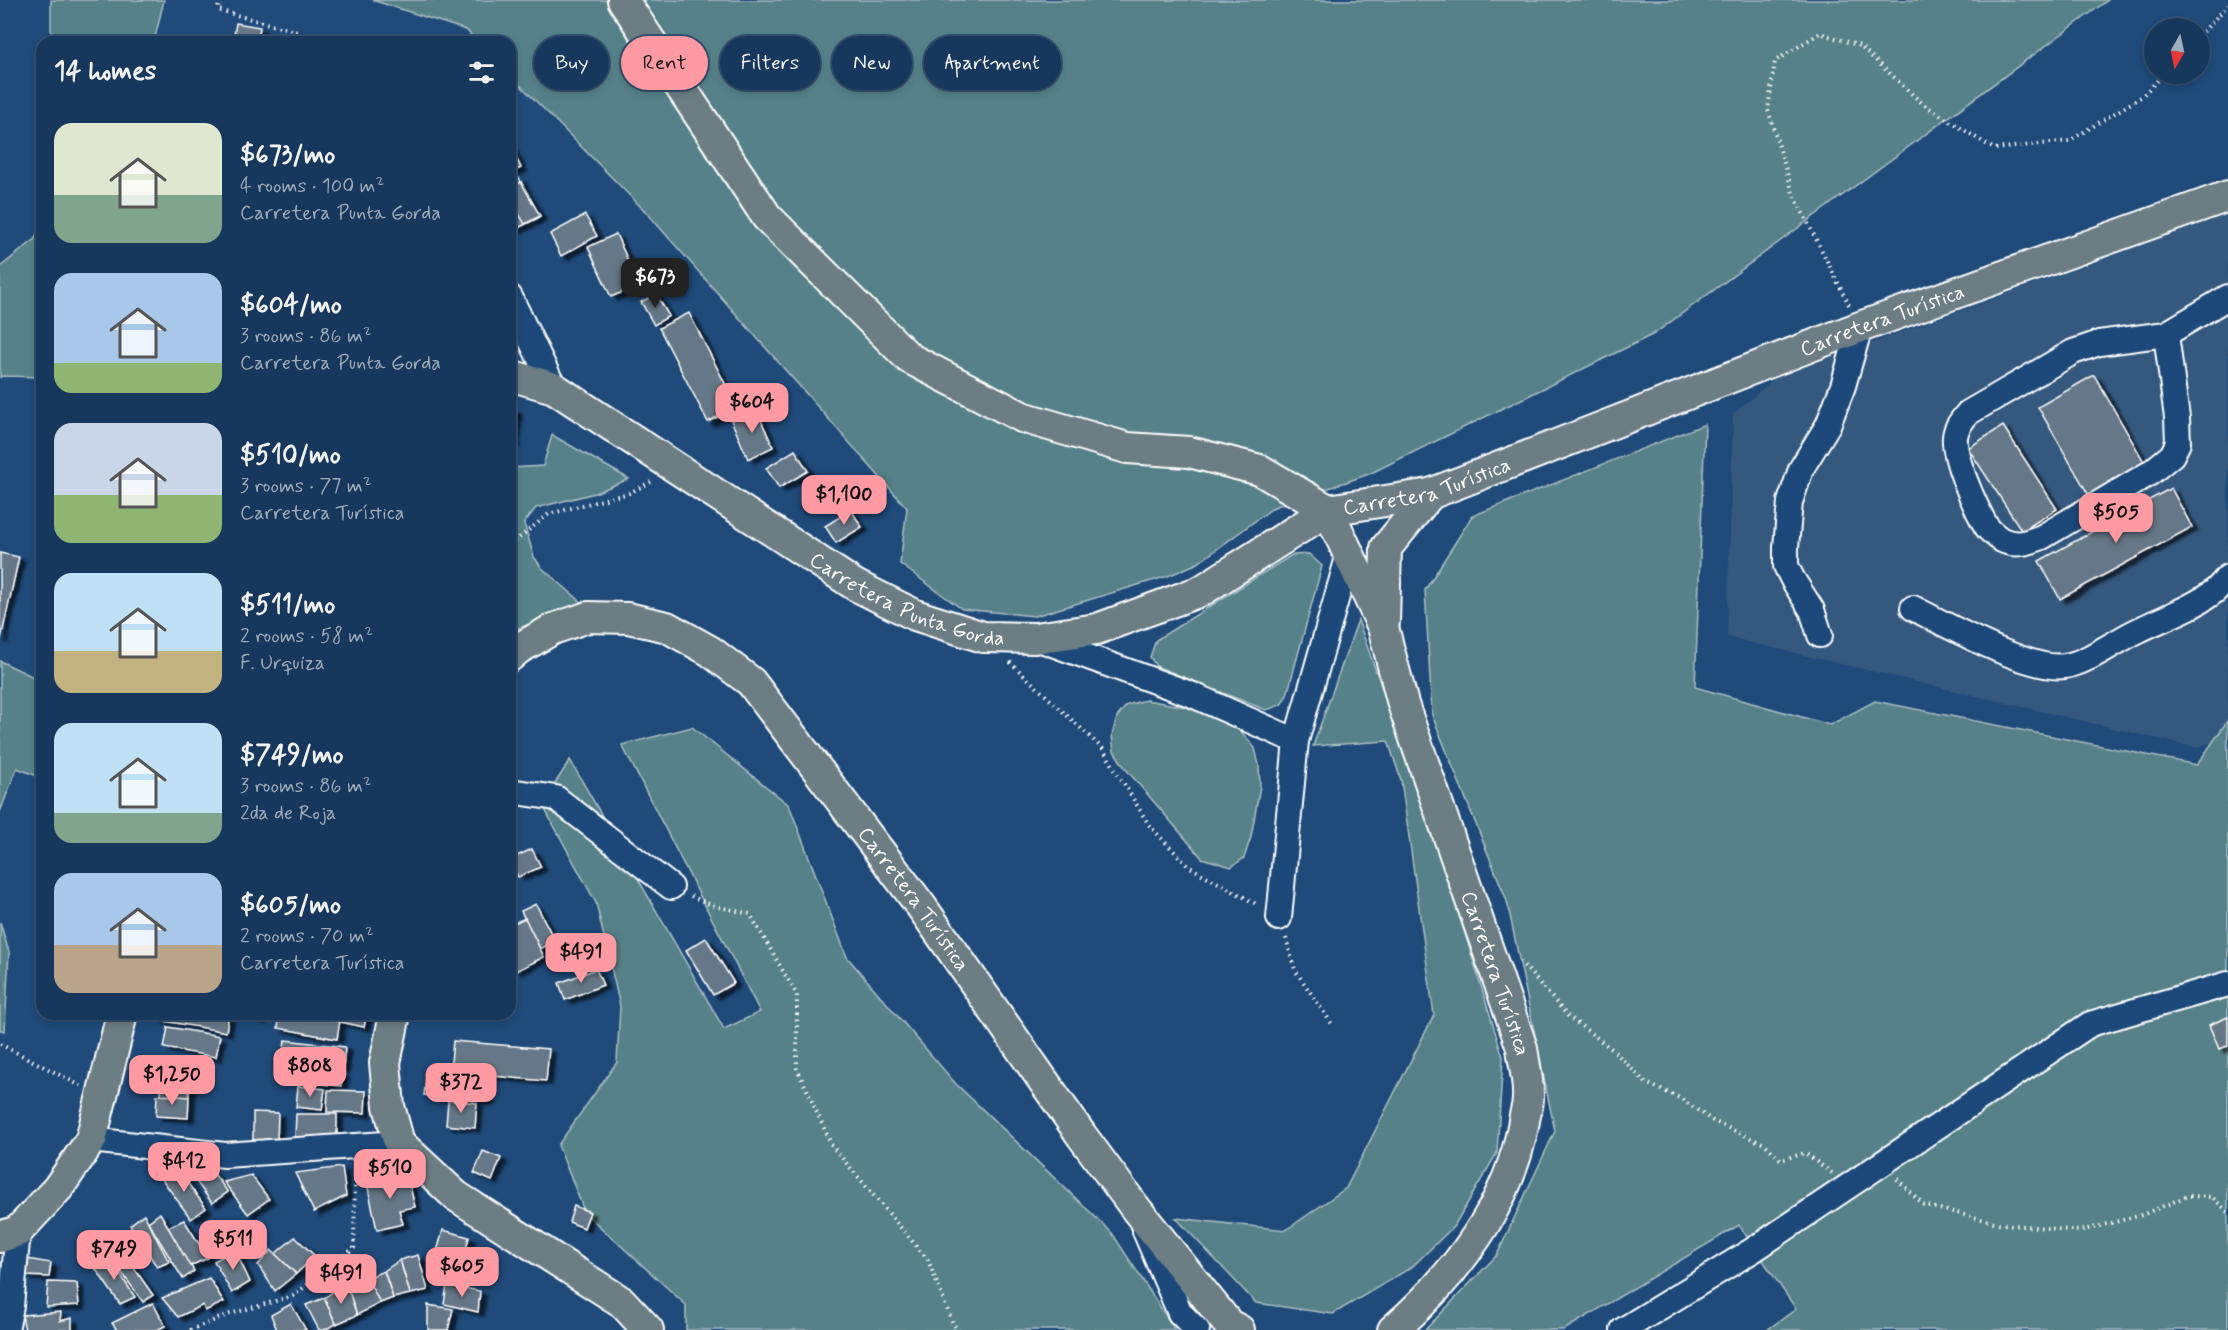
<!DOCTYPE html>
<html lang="en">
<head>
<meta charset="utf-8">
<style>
	body { margin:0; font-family:Mynerve,sans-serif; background:#244365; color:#f1f3f6; height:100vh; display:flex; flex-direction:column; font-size:22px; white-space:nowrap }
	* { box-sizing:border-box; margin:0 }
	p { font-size:20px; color:#9eacbb }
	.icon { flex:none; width:33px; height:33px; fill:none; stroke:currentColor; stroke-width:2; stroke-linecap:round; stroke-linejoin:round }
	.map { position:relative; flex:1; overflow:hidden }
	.panel { position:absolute; left:36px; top:36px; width:480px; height:984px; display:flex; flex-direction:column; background:#17385c; border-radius:18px; box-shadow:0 3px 9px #0003,0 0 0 2px #365272 }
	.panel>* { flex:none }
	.top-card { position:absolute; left:534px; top:36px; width:570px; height:54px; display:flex; gap:12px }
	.needle { width:39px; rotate:189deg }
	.buttons { position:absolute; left:2144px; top:18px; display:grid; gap:12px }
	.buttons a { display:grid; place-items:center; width:66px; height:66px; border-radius:50%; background:#17385c; box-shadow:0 3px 9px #0003,0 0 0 2px #365272; font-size:30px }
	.price { position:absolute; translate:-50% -51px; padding:0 14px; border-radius:12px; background:#ff9aa2; color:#111; font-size:20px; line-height:39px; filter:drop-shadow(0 2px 3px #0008) }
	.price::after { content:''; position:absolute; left:50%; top:36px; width:18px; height:14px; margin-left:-9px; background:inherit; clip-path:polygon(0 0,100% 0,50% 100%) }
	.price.on { background:#222; color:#fff }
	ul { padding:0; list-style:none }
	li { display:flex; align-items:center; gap:18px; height:150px; padding:0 18px }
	li span { display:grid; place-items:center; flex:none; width:168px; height:120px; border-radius:18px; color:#555 }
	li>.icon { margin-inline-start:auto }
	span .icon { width:72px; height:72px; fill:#fffc; stroke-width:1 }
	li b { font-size:26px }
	h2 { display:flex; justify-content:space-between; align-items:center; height:72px; padding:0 18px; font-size:26px }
	.pill { padding:0 21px; border-radius:27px; background:#17385c; box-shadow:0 3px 9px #0003,0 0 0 2px #365272; font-size:21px; line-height:54px }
	.pill.on { background:#ff9aa2; color:#111 }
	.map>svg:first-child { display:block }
</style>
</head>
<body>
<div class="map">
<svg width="2228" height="1330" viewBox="0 0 2228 1330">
	<defs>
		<filter id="shadow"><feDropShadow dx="6" dy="4" stdDeviation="1.5" flood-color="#0009"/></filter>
	</defs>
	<rect width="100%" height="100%" fill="#1f4a7a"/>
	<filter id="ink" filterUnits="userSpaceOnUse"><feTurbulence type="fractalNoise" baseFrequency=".0167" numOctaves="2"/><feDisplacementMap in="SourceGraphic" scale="12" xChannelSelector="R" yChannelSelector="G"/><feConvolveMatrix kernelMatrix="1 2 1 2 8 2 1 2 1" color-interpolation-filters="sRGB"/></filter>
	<g filter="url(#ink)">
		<path fill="#34587e" d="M 2228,214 L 2228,736 L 2197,748 L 1727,637 L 1733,414 L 1776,377 Z"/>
		<g fill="#578188" stroke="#abc0c4" stroke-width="1.5">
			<path d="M 51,0 L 164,0 L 154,42 L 51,42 Z"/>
			<path d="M 372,0 L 2108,0 L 1654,334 L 1369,474 L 1274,507 L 1198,563 L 1168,576 L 1035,616 L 962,609 L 900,564 L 907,508 L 646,212 L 510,75 L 510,42 L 478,42 L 466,30 Z"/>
			<path d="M 42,225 L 42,377 L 1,376 L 0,378 L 0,267 L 34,240 Z"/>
			<path d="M 1705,424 L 1695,687 L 1830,725 L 1875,701 L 2197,765 L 2228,720 L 2228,1330 L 1767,1330 L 1796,1309 L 1739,1225 L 1564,1330 L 1425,1330 L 1497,1255 L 1555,1131 L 1507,901 L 1432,715 L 1425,590 L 1472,516 Z"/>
			<path d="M 552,435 L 629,479 L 595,493 L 536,508 L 524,523 L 534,557 L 542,568 L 585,605 L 510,631 L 510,468 L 543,466 Z"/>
			<path d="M 1309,554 L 1322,566 L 1287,695 L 1281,705 L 1266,710 L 1156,666 L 1150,657 L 1156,640 L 1292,555 Z"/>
			<path d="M 1358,620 L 1442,859 L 1503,1057 L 1497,1153 L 1454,1226 L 1412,1267 L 1333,1314 L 1256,1303 L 1176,1218 L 1286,1230 L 1346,1188 L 1434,1015 L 1401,780 L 1388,741 L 1313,746 Z"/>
			<path d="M 0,661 L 42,681 L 42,730 L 38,740 L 42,745 L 42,778 L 17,768 L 0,812 Z"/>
			<path d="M 1146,700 L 1186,707 L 1239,729 L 1255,748 L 1259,765 L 1260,786 L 1251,837 L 1244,858 L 1231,867 L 1202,858 L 1125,768 L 1114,751 L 1112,735 L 1117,717 L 1127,705 Z"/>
			<path d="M 692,727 L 789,805 L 847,957 L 956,1084 L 1112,1233 L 1175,1330 L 686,1330 L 686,1305 L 585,1213 L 558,1145 L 617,1062 L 620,1006 L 596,903 L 542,804 L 570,760 L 724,1029 L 760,1012 L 622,745 Z"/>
			<path d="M 0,922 L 9,952 L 5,1031 L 0,1030 Z"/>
		</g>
		<g fill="#667887" stroke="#fff" stroke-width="1.5" filter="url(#shadow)">
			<path d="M 236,23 L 260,27 L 258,42 L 233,42 Z"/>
			<path d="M 510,145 L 521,168 L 510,173 Z"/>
			<path d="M 519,178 L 540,217 L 516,229 L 510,218 L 510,182 Z"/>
			<path d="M 521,182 L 540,216 L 525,224 L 510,198 L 510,188 Z"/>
			<path d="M 585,215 L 597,236 L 561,256 L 550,234 Z"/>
			<path d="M 616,234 L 639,285 L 611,297 L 588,247 Z"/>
			<path d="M 656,294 L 669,316 L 654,325 L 641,302 Z"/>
			<path d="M 689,313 L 737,407 L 708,422 L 659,328 Z"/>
			<path d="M 2094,375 L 2147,467 L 2091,499 L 2038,407 Z"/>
			<path d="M 510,409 L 516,410 L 513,444 L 510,444 Z"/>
			<path d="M 756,409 L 773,447 L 748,459 L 731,420 Z"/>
			<path d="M 2003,426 L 2057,509 L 2022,531 L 1968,448 Z"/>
			<path d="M 795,450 L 808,471 L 779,488 L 766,468 Z"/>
			<path d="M 2171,488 L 2192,527 L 2060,599 L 2039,561 Z"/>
			<path d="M 851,510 L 862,527 L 836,543 L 825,526 Z"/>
			<path d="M 0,553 L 19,557 L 1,639 L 0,639 Z"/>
			<path d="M 532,849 L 541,867 L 518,877 L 510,859 Z"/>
			<path d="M 536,904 L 555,941 L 540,949 L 521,911 Z"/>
			<path d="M 525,918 L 544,957 L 516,971 L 510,960 L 510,925 Z"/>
			<path d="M 706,938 L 734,983 L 713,995 L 686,950 Z"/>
			<path d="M 596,969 L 603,985 L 565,1000 L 559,983 Z"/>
			<path d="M 159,1014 L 229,1014 L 226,1032 L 158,1020 Z"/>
			<path d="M 241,1014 L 261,1014 L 260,1020 Z"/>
			<path d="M 280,1014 L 304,1014 L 340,1020 L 337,1039 L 278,1028 Z"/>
			<path d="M 304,1014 L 367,1014 L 364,1027 Z"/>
			<path d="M 2228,1017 L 2228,1046 L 2219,1049 L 2209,1025 Z"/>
			<path d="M 168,1027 L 220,1036 L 216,1057 L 164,1048 Z"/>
			<path d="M 285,1040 L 345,1047 L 343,1069 L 282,1063 Z"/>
			<path d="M 453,1041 L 549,1049 L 546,1081 L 450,1072 Z"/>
			<path d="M 295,1068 L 343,1074 L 341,1086 L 293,1081 Z"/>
			<path d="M 427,1070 L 490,1075 L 488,1101 L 424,1095 Z"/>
			<path d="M 162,1078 L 190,1080 L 189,1097 L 161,1095 Z"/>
			<path d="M 298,1086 L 325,1089 L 322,1110 L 296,1107 Z"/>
			<path d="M 328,1090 L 366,1091 L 365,1113 L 327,1112 Z"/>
			<path d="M 157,1095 L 189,1097 L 188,1118 L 156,1116 Z"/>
			<path d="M 448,1100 L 477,1103 L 475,1128 L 446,1125 Z"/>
			<path d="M 253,1112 L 278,1113 L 277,1142 L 253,1141 Z"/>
			<path d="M 296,1114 L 337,1114 L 337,1137 L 295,1137 Z"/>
			<path d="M 483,1151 L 501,1158 L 492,1181 L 474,1173 Z"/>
			<path d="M 207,1165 L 228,1192 L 212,1203 L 192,1176 Z"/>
			<path d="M 176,1167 L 206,1208 L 191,1219 L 161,1178 Z"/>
			<path d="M 342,1167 L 346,1196 L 314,1212 L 295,1173 Z"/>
			<path d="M 407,1174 L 415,1207 L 399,1210 L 403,1224 L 377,1230 L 367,1183 Z"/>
			<path d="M 251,1175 L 269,1199 L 248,1214 L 224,1182 Z"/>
			<path d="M 574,1206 L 590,1212 L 584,1228 L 569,1222 Z"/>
			<path d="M 160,1213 L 194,1271 L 183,1279 L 148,1222 Z"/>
			<path d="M 144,1214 L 148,1222 L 169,1262 L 157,1267 L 130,1225 Z"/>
			<path d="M 184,1220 L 208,1258 L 190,1266 L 168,1227 Z"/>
			<path d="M 443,1230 L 469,1237 L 463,1262 L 436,1255 Z"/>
			<path d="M 295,1237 L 315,1256 L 296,1274 L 275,1254 Z"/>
			<path d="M 118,1245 L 153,1295 L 143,1302 L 107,1252 Z"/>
			<path d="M 235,1250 L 250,1282 L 232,1293 L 214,1261 Z"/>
			<path d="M 271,1250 L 296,1274 L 275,1291 L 258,1265 Z"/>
			<path d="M 418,1255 L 428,1290 L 410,1294 L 400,1260 Z"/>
			<path d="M 108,1256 L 135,1297 L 120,1304 L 95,1268 Z"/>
			<path d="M 27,1259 L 51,1263 L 49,1277 L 25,1276 Z"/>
			<path d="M 400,1260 L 410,1294 L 393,1298 L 384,1271 Z"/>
			<path d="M 384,1271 L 393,1298 L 380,1303 L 367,1278 Z"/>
			<path d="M 209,1278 L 224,1302 L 205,1311 L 203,1305 L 178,1317 L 162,1298 Z"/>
			<path d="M 367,1278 L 380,1303 L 357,1315 L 347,1288 Z"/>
			<path d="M 48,1282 L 77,1283 L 79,1305 L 46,1307 Z"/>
			<path d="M 346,1283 L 357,1315 L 336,1324 L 324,1298 Z"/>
			<path d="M 447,1285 L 480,1291 L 478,1312 L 444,1304 Z"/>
			<path d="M 324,1298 L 336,1324 L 324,1330 L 319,1330 L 306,1305 Z"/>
			<path d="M 153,1303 L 165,1326 L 157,1330 L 117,1330 L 112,1323 Z"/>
			<path d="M 291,1304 L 306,1330 L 277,1330 L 271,1315 Z"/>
			<path d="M 428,1305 L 453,1309 L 448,1330 L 428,1330 Z"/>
			<path d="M 61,1312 L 60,1321 L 72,1318 L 72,1330 L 25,1330 L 22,1315 Z"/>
		</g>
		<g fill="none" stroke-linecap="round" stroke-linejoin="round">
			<defs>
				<g id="minor">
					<path d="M 510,297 L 554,388"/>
					<path d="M 2166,334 L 2099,343 L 2073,352 L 1968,413 C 1962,420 1956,427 1955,437 C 1953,458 1975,506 1985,524 C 1988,530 1997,537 2002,540 C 2016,547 2029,542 2042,537 L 2150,473 L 2172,455 L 2178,443 L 2177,418 L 2166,334 L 2228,297"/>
					<path d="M 1913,608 C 1947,625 2030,672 2065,666 C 2089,662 2117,640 2139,630 C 2163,618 2191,609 2212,593 C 2218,589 2223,582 2228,577"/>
					<path d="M 1820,635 L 1812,610 L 1793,580 L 1786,566 L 1786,547 L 1790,502 L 1801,469 L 1828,425 L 1843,386 L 1860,327"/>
					<path d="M 1036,638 L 1193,695 L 1296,741"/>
					<path d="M 510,791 L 556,798 L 671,887"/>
					<path d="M 1279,918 L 1296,741 L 1349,554"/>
					<path d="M 91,1140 L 225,1155 L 399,1143"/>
					<path d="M 1145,1231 L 1180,1313 L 1197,1330"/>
					<path d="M 6,1330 L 11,1306 L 18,1231"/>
					<path d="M 1623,1330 L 1753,1250 L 2090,1024 L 2228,984"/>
				</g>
				<g id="major">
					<path d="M 623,0 L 767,217 L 909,358 L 1022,417 L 1127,448 L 1189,452 L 1260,470 L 1328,510"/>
					<path id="s1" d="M 510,375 L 554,388 L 855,585 L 915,615 L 983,637 L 1035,638 L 1097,629 L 1201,591 L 1328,510 L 1430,494 L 1860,327 L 2228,196"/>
					<path id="s2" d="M 1328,510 L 1383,627 L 1403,704 L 1522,1048 C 1524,1064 1529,1082 1528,1098 C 1528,1106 1525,1113 1524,1121 C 1510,1204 1456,1275 1393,1330"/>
					<path d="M 1384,622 L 1386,548 L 1430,494"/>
					<path id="s3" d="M 510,656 L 518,649 L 553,629 L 588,617 L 628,618 L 667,627 L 710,651 L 751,682 L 921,906 L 1082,1136 L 1136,1209 L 1229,1325 L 1239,1330"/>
					<path d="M 395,1014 L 385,1063 L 389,1106 L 399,1143 L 456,1196 L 622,1302 L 648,1330"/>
					<path d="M 0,1237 L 18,1231 L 58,1188 L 91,1140 L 122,1014"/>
				</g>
			</defs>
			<use href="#minor" stroke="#fff" stroke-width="28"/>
			<use href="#major" stroke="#fff" stroke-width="34"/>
			<g stroke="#fff" stroke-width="4" stroke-dasharray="1.5 4.5" stroke-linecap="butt">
				<path d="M 219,0 L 218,10 L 298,32 L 302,42"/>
				<path d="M 2199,36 L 2228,5"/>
				<path d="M 1849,305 L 1793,193 L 1768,110 L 1775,61 L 1820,33 L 1860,46 L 1923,104 L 1994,149 L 2069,141 L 2141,97 L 2164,74"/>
				<path d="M 510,571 L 514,542 L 549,514 L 629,493 L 651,482"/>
				<path d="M 510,603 L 514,624"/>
				<path d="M 1010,662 L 1103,749 L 1149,825 L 1188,866 L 1258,905"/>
				<path d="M 691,896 L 711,905 L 750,914 L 797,995 L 797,1068 L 832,1146 L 928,1260 L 953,1324 L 958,1330"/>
				<path d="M 1286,938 L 1295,970 L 1332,1024"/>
				<path d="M 1520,961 L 1568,1016 L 1613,1050 L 1646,1083 L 1680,1098 L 1713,1121 L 1766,1145 L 1781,1160 L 1805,1153 L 1832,1173"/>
				<path d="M 0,1044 L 81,1086"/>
				<path d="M 1897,1179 L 1924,1205 L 2002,1224 L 2080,1231 L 2142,1215 L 2187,1196 L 2212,1197 L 2228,1212"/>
				<path d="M 190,1330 L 230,1314 L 293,1296 L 354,1248 L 355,1173 L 361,1169"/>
			</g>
			<use href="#minor" stroke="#1f4a7a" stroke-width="24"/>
			<use href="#major" stroke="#6c7e84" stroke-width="30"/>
		</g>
	</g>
	<g text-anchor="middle" stroke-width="6" stroke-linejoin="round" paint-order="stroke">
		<g font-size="21" fill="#fff" stroke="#1f4a7a">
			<text dy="7" stroke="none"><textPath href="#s1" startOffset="1508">Carretera Turística</textPath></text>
			<text dy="7" stroke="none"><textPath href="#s1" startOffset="1022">Carretera Turística</textPath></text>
			<text dy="7" stroke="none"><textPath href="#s1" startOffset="460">Carretera Punta Gorda</textPath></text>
			<text dy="7" stroke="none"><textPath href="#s3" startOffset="540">Carretera Turística</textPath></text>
			<text dy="7" stroke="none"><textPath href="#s2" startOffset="494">Carretera Turística</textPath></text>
		</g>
	</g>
</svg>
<div class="buttons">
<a><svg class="needle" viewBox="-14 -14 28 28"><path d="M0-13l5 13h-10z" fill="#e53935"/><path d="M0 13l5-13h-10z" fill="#9eacbb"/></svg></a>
</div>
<b class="price on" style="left:655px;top:309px">$673</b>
<b class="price" style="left:752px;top:434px">$604</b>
<b class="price" style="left:844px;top:526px">$1,100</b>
<b class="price" style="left:2116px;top:544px">$505</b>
<b class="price" style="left:581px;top:984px">$491</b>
<b class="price" style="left:310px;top:1098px">$808</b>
<b class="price" style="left:172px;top:1106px">$1,250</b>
<b class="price" style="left:461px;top:1114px">$372</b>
<b class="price" style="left:184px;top:1193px">$412</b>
<b class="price" style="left:390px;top:1200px">$510</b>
<b class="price" style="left:233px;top:1271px">$511</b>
<b class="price" style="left:114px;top:1281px">$749</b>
<b class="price" style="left:462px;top:1298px">$605</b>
<b class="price" style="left:341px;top:1305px">$491</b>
<div class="top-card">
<a class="pill">Buy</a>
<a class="pill on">Rent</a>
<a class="pill">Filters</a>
<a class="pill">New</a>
<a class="pill">Apartment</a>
</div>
<section class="panel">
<h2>14 homes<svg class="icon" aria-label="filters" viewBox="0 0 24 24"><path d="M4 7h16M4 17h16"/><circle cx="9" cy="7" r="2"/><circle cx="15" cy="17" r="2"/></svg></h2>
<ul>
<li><span style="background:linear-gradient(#dfe7d0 60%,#7fa58c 0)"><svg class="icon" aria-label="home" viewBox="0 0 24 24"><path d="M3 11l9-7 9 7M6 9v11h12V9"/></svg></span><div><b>$673/mo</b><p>4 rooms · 100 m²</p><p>Carretera Punta Gorda</p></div></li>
<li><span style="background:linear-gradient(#a9c7e8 75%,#8fb573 0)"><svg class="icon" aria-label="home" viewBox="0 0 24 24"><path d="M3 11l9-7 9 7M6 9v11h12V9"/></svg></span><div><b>$604/mo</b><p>3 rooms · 86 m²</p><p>Carretera Punta Gorda</p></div></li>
<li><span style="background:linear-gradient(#c9d6e8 60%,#8fb573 0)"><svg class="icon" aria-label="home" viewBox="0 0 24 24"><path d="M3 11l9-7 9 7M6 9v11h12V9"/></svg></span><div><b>$510/mo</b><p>3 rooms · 77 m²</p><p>Carretera Turística</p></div></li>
<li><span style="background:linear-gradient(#bfe0f5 65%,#c2b280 0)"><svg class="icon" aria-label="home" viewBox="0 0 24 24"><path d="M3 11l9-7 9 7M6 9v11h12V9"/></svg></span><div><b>$511/mo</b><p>2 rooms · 58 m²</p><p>F. Urquiza</p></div></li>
<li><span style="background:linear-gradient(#bfe0f5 75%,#7fa58c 0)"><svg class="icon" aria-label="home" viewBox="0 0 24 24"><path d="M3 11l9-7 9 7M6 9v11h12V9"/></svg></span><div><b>$749/mo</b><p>3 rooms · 86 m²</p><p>2da de Roja</p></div></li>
<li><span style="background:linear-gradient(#a9c7e8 60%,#b9a48a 0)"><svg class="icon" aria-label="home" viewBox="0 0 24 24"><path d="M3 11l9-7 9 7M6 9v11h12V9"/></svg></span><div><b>$605/mo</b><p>2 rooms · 70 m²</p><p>Carretera Turística</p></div></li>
</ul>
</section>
</div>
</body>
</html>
